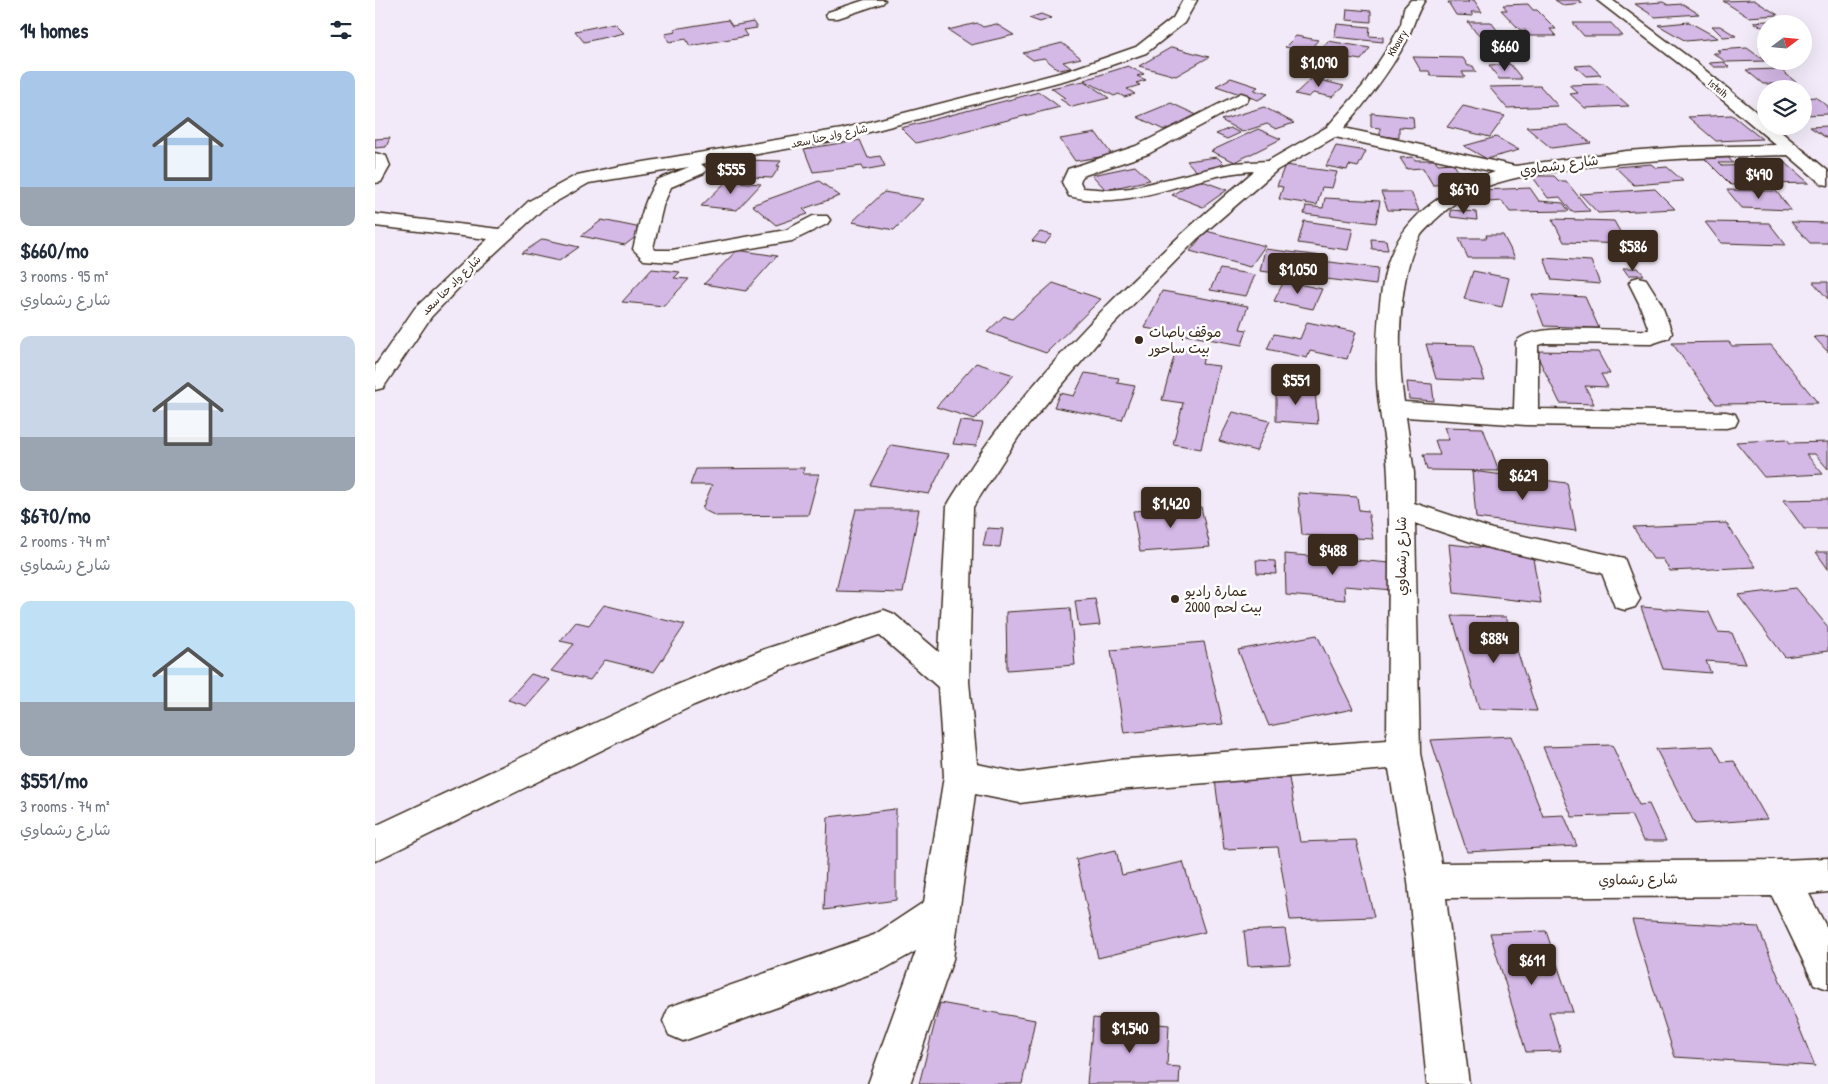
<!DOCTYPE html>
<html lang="en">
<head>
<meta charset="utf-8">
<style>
	body { margin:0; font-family:"Patrick Hand","Playpen Sans Arabic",sans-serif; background:#f6f6f7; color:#1f2937; height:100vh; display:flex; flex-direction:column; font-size:19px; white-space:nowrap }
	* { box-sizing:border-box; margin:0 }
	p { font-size:16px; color:#747a83 }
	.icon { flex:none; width:28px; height:28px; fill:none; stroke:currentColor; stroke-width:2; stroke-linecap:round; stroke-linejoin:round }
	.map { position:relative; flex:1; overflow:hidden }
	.sheet { display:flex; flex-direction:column; background:#fff; width:375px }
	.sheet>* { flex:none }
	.needle { width:32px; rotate:74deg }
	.buttons { position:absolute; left:1382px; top:15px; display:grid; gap:10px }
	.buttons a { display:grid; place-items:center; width:55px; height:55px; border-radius:50%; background:#fff; box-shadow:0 5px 20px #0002; font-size:25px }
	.price { position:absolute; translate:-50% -42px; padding:0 11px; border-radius:5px; background:#3b2a1e; color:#fff; font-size:16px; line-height:32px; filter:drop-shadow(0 1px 2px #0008) }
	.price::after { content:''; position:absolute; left:50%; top:30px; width:15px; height:11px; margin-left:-8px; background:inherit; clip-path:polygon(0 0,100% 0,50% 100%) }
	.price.on { background:#222; color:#fff }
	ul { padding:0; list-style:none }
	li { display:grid; align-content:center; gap:10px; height:265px; padding:0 20px }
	li span { display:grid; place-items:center; height:155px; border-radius:10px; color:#555 }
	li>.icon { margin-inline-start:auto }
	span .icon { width:90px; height:90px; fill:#fffc; stroke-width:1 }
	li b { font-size:21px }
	h2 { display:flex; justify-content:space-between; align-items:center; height:60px; padding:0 20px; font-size:21px }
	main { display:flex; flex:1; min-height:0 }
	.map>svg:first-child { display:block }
</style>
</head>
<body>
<main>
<section class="sheet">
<h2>14 homes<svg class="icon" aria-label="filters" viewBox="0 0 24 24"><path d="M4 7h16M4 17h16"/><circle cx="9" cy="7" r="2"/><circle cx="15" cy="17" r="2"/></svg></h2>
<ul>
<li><span style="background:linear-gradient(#a9c7e8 75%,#9aa5b1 0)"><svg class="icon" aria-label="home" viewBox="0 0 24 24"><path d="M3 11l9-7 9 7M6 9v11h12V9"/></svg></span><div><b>$660/mo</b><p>3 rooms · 95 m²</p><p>شارع رشماوي</p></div></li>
<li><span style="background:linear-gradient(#c9d6e8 65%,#9aa5b1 0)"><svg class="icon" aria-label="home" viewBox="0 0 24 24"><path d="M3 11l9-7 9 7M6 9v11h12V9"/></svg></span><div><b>$670/mo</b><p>2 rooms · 74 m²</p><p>شارع رشماوي</p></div></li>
<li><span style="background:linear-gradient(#bfe0f5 65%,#9aa5b1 0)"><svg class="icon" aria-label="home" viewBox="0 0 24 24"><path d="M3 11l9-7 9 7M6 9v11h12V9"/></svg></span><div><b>$551/mo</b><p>3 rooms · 74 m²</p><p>شارع رشماوي</p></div></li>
</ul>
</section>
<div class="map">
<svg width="1453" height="1084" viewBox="0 0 1453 1084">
	<rect width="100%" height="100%" fill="#f2eaf8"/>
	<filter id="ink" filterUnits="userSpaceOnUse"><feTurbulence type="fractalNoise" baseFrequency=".02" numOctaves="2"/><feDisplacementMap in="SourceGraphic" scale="10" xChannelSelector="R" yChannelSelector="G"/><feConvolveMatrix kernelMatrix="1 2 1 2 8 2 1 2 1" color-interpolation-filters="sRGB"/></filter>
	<g filter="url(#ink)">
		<g fill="#d4b8e6" stroke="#3b2a1e">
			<path d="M 1092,0 L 1099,0 L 1107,12 L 1096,12 L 1098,16 L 1081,15 L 1073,2 L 1094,2 Z"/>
			<path d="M 1180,0 L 1204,0 L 1208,3 L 1188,5 Z"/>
			<path d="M 1379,0 L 1403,15 L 1373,17 L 1348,1 Z"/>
			<path d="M 1288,2 L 1293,5 L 1308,4 L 1324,14 L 1280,17 L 1260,4 Z"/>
			<path d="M 1153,4 L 1158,10 L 1162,10 L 1181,29 L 1175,29 L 1181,36 L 1155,36 L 1150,30 L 1145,30 L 1126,10 L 1132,10 L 1128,5 Z"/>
			<path d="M 972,9 L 996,11 L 996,22 L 971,20 Z"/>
			<path d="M 666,14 L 676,18 L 665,22 L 654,18 Z"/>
			<path d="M 353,20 L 357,26 L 378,22 L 382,28 L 368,30 L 372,36 L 315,46 L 311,39 L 294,42 L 290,34 L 301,32 L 299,29 Z"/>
			<path d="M 1406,20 L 1414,24 L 1391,24 L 1391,29 L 1378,22 Z"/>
			<path d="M 1093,22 L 1116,22 L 1125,34 L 1102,34 Z"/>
			<path d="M 1314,22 L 1343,38 L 1311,41 L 1283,25 Z"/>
			<path d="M 239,23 L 249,33 L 209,42 L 200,31 Z"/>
			<path d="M 602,23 L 608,27 L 621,24 L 639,35 L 596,45 L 573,30 Z"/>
			<path d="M 1198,23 L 1236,23 L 1248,36 L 1209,36 Z"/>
			<path d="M 962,24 L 995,27 L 994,36 L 1008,37 L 1008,42 L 959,37 Z"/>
			<path d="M 1337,26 L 1345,26 L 1361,36 L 1348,37 Z"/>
			<path d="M 921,36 L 943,40 L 933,52 L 910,47 Z"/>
			<path d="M 953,41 L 995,48 L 986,60 L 942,53 Z"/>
			<path d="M 687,43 L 706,58 L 688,62 L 696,68 L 684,70 L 669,58 L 658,60 L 648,53 Z"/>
			<path d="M 797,47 L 834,57 L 801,76 L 764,66 Z"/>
			<path d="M 1372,48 L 1390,61 L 1351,62 L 1338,53 L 1346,53 L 1342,50 Z"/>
			<path d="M 1038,57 L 1088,58 L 1093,66 L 1098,66 L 1101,72 L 1087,72 L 1090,77 L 1056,76 L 1054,71 L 1046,71 Z"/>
			<path d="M 1349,62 L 1354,67 L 1339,67 L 1334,63 Z"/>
			<path d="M 1135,64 L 1147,79 L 1124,79 L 1114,65 Z"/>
			<path d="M 1215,65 L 1226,75 L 1211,76 L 1200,66 Z"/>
			<path d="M 753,66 L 769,74 L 762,76 L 771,80 L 761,83 L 765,85 L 752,89 L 760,94 L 749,97 L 744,94 L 739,96 L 709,80 Z"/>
			<path d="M 1405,69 L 1423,84 L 1388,84 L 1371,70 Z"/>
			<path d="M 856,78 L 883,87 L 879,90 L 893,94 L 883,100 L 841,86 Z"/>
			<path d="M 937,78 L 969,86 L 957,97 L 938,93 L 934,97 L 920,94 Z"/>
			<path d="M 709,81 L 734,98 L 697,107 L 685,99 L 690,98 L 676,88 Z"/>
			<path d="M 1229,84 L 1254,106 L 1210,108 L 1195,94 L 1203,93 L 1194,85 Z"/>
			<path d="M 1165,86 L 1183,106 L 1132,108 L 1114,87 Z"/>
			<path d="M 664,92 L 685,107 L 541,143 L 526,128 Z"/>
			<path d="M 1440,97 L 1453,106 L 1453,114 L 1429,115 L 1429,98 Z"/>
			<path d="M 796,103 L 824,116 L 789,130 L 762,117 Z"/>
			<path d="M 1088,106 L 1130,116 L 1115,137 L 1072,127 Z"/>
			<path d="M 889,107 L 919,123 L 901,129 L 892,124 L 867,132 L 846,120 Z"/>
			<path d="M 996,113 L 1038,117 L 1039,128 L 1024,127 L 1024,138 L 1005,136 L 1005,128 L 996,127 Z"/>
			<path d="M 1357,115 L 1387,139 L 1341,141 L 1313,117 Z"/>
			<path d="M 1192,125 L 1216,143 L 1176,148 L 1151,127 Z"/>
			<path d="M 1453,126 L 1453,139 L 1435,127 Z"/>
			<path d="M 855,128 L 865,133 L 852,139 L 841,134 Z"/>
			<path d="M 883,129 L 906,139 L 860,162 L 836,151 Z"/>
			<path d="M 721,133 L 737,155 L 700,161 L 685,139 Z"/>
			<path d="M 1121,137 L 1144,150 L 1112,159 L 1089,146 Z"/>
			<path d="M 15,138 L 11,147 L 0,148 L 0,139 Z"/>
			<path d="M 485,140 L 493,158 L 505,156 L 510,166 L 488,170 L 487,166 L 438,172 L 429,149 Z"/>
			<path d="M 961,146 L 991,151 L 983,167 L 974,165 L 972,170 L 951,166 Z"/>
			<path d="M 842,157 L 851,166 L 821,171 L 812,161 Z"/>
			<path d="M 1038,157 L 1040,160 L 1060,160 L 1063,164 L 1078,163 L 1088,179 L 1074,180 L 1077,184 L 1058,185 L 1048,168 L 1032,169 L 1025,158 Z"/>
			<path d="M 1353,157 L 1358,163 L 1344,163 L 1347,166 L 1390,165 L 1384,159 L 1406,159 L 1434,183 L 1356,185 L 1329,158 Z"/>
			<path d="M 368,160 L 406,161 L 402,166 L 405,166 L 397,178 L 356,176 Z"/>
			<path d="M 1276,164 L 1281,168 L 1292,167 L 1308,181 L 1259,185 L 1240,167 Z"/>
			<path d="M 910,165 L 962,172 L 957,188 L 947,187 L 942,205 L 904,199 L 908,187 L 902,186 Z"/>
			<path d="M 760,166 L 775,180 L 731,190 L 717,175 Z"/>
			<path d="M 1157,176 L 1179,176 L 1184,181 L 1191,181 L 1215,211 L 1197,212 L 1185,197 L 1173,198 Z"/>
			<path d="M 822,179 L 852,190 L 828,207 L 797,195 Z"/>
			<path d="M 352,181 L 386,184 L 362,210 L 326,206 Z"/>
			<path d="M 444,181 L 465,196 L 428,209 L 433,214 L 401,225 L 377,205 Z"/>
			<path d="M 1155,188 L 1164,201 L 1188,203 L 1194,211 L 1135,212 L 1127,201 L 1114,202 L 1106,190 Z"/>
			<path d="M 1280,189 L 1300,209 L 1223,213 L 1205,194 Z"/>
			<path d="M 1352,190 L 1401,191 L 1416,210 L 1367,208 Z"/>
			<path d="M 509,192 L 549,199 L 519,230 L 477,222 Z"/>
			<path d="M 1006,192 L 1036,192 L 1044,211 L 1013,210 Z"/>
			<path d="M 950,198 L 1005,201 L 1001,223 L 929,214 L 931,206 L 948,208 Z"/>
			<path d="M 1075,210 L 1101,212 L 1102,220 L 1076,217 Z"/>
			<path d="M 1177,219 L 1239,221 L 1252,244 L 1189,242 Z"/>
			<path d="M 227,220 L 271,229 L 250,245 L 206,236 Z"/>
			<path d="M 929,221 L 978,228 L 973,250 L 923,243 Z"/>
			<path d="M 1330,222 L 1394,223 L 1411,245 L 1346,243 Z"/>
			<path d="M 1416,222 L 1453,223 L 1453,243 L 1435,243 Z"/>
			<path d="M 831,231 L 890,246 L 875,267 L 815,251 Z"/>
			<path d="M 665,232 L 677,235 L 670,244 L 657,241 Z"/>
			<path d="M 1111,235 L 1128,235 L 1140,258 L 1093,258 L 1084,238 L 1112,238 Z"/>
			<path d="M 168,239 L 204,247 L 184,261 L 147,253 Z"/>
			<path d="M 996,239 L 1011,240 L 1013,250 L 997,249 Z"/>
			<path d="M 890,249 L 947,256 L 947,261 L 1003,268 L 1001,285 L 885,271 Z"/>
			<path d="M 362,250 L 402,256 L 371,291 L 329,284 Z"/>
			<path d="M 1169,258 L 1216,261 L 1225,284 L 1177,280 Z"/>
			<path d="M 1248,268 L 1263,268 L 1269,275 L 1253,275 Z"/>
			<path d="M 277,269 L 305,272 L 299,278 L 314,279 L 289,306 L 247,302 Z"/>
			<path d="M 845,269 L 880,275 L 871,296 L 835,290 Z"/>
			<path d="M 1098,271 L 1134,278 L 1127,307 L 1089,299 Z"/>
			<path d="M 909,281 L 947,289 L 938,309 L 899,301 Z"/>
			<path d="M 1438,282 L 1453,282 L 1453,299 Z"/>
			<path d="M 678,283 L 726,299 L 671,353 L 612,332 L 629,316 L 637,319 Z"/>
			<path d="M 787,291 L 873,306 L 865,329 L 872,330 L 867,345 L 770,328 Z"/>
			<path d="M 1157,294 L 1210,297 L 1224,328 L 1169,326 Z"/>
			<path d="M 932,322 L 981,332 L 972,359 L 935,351 L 932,358 L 892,349 L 899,334 L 925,339 Z"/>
			<path d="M 1453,336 L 1453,352 L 1439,337 Z"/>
			<path d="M 1354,342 L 1357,346 L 1396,345 L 1443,403 L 1341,404 L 1297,343 Z"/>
			<path d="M 1051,344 L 1098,345 L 1110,381 L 1061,379 Z"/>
			<path d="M 801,349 L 830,353 L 827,364 L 844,366 L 826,449 L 798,444 L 808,403 L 787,400 Z"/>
			<path d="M 1160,351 L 1223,352 L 1235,374 L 1226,374 L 1233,387 L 1210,386 L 1219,404 L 1185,403 Z"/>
			<path d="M 601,363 L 639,375 L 600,419 L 561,407 Z"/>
			<path d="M 710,373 L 744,378 L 742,383 L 760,386 L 747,420 L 679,407 L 685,393 L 699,396 Z"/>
			<path d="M 1032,382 L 1057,384 L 1059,401 L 1034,399 Z"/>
			<path d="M 901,388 L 940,391 L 943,424 L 901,421 Z"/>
			<path d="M 858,412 L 895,421 L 881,451 L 844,441 Z"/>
			<path d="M 585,421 L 608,423 L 601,446 L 578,444 Z"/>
			<path d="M 1069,427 L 1108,428 L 1124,471 L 1052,470 L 1048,455 L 1065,455 L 1060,440 L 1074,440 Z"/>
			<path d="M 1412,439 L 1415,443 L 1453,442 L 1453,469 L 1440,454 L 1431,454 L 1448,474 L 1389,477 L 1361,442 Z"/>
			<path d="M 516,445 L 574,454 L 554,494 L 495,485 Z"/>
			<path d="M 430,468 L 428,474 L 444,474 L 433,515 L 341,516 L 327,509 L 337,485 L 315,485 L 321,469 Z"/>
			<path d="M 1097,471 L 1192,483 L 1201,531 L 1101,518 Z"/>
			<path d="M 923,493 L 982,497 L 984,510 L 993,511 L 998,539 L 927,535 Z"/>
			<path d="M 1453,499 L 1453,529 L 1429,529 L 1408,500 Z"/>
			<path d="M 826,507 L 835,547 L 765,552 L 758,511 Z"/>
			<path d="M 481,509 L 544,509 L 528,593 L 461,591 Z"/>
			<path d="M 1351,523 L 1381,567 L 1295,571 L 1288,559 L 1278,559 L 1258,527 Z"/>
			<path d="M 612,528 L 628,529 L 625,547 L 608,546 Z"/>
			<path d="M 1074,544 L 1157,553 L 1166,603 L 1079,593 Z"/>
			<path d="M 1441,552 L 1453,552 L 1453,569 Z"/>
			<path d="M 910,554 L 1015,563 L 1018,590 L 969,586 L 970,600 L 911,595 Z"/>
			<path d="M 881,560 L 900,561 L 901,574 L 882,573 Z"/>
			<path d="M 1421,588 L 1453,627 L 1453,651 L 1410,657 L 1363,595 Z"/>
			<path d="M 720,599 L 725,625 L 704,627 L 700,601 Z"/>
			<path d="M 229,605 L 310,625 L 279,672 L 230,660 L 215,680 L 176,671 L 199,644 L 185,641 L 201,622 L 214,625 Z"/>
			<path d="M 1266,607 L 1334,612 L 1343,632 L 1357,633 L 1370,664 L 1331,661 L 1336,673 L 1288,669 Z"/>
			<path d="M 695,608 L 700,665 L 632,670 L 631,612 Z"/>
			<path d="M 1077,616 L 1131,617 L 1162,711 L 1104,709 Z"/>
			<path d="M 942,635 L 978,709 L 894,726 L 863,650 Z"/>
			<path d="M 829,642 L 848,724 L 749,733 L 736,650 Z"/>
			<path d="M 156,674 L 175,680 L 152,706 L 133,700 Z"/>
			<path d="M 1136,736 L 1168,816 L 1189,815 L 1202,846 L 1092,852 L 1056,740 Z"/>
			<path d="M 1237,745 L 1264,805 L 1274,804 L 1291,841 L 1268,841 L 1256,815 L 1197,817 L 1168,747 Z"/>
			<path d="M 1338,746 L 1347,762 L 1359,761 L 1392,819 L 1320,824 L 1281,749 Z"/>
			<path d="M 914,778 L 925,842 L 981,840 L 999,917 L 915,920 L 903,847 L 849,849 L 840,780 Z"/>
			<path d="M 521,809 L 521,900 L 449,910 L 453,817 Z"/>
			<path d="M 741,850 L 747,875 L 808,862 L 830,932 L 723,958 L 701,859 Z"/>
			<path d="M 1257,920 L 1383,927 L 1440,1066 L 1300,1057 Z"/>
			<path d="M 910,929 L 916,964 L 873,966 L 869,931 Z"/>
			<path d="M 1171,931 L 1198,1012 L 1174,1012 L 1186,1051 L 1151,1052 L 1115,933 Z"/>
			<path d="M 565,1003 L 660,1020 L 647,1084 L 544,1084 Z"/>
			<path d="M 718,1018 L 794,1025 L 792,1066 L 805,1067 L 804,1084 L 712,1084 Z"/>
		</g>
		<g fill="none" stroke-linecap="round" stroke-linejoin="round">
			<defs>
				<g id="minor">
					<path d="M 490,0 L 510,0 L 508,3 L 463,18 L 453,18 L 451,15 L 453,12 Z"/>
					<path d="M 808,0 L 822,0 L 809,23 L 771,53 L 702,77 L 468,139 L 326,164 L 332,169 L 329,173 L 296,187 L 288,206 L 278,248 L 281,250 L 297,250 L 411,230 L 438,216 L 452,216 L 455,220 L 452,224 L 417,241 L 297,262 L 269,260 L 258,249 C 264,226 268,200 282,180 L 314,167 L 214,183 L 168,209 L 94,277 L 56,317 L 8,388 L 0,390 L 0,366 L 40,308 L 113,239 L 0,226 L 0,214 L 124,229 L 154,201 L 202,175 L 245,166 L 467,129 L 692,71 L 761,47 L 798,18 Z"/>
					<path d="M 1036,0 L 1050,0 C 1041,13 1038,28 1031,42 C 1013,74 992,101 969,128 L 1140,166 L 1252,151 L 1306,147 L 1401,145 L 1310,68 L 1222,0 L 1237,0 L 1320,62 L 1391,120 L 1391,126 L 1399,126 L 1453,171 L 1453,185 L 1447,184 L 1413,155 C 1342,157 1272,159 1201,168 C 1168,173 1136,176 1105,189 C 1087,196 1073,208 1059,221 C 1055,226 1049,230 1046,235 C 1022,273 1022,358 1029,402 L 1139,409 L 1141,342 C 1156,321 1247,332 1274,330 L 1264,303 L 1254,283 L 1257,279 L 1264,277 L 1271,279 L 1286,303 L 1297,333 L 1294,338 L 1276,344 L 1170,343 L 1163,345 L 1163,409 L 1351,412 L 1360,414 L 1363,420 L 1360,426 L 1351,428 L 1151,425 L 1031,417 L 1039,473 L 1039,503 L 1117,529 L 1249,558 L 1265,599 L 1260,607 L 1250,610 L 1240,607 L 1227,573 L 1114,548 L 1040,523 L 1045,753 L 1066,863 L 1407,860 L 1453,858 L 1453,892 L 1434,894 L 1453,930 L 1453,989 L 1439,984 L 1397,896 L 1071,898 L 1094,1084 L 1052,1084 L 1033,881 L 1014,769 L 741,790 L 645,803 L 600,794 L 578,959 L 535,1084 L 493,1084 L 541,951 L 509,969 L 308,1041 L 294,1035 L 288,1021 L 294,1007 L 499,935 L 549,902 L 569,776 L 563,687 L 504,635 L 412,667 L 319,705 L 0,861 L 0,826 L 297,687 L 390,649 L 509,610 L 519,614 L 564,652 L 572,506 L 576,499 C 592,474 608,447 627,424 C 701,330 788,248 879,171 C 814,174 760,213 694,196 L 687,182 L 693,169 L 761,146 L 866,93 L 872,95 L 874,98 L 872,101 L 773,154 L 707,176 L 705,182 L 708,188 L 735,190 L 756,188 L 858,163 L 893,161 L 952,127 L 988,86 L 1016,43 L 1026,24 L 1029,8 ZM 960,137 L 1120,172 C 1075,187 1033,211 1015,257 C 1003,287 1001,348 1002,381 C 1003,412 1012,443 1013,475 C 1016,563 1012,652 1012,740 L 741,760 L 645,773 L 602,764 L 594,682 L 598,507 L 644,436 L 734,329 L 822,239 L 902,170 Z"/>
					<path d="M 0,153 L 11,156 L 15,166 L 6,182 L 0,183 Z"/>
				</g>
			</defs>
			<use href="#minor" stroke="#3b2a1e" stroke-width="3"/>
			<use href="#minor" fill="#fff" fill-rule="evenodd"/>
		</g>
	</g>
	<g fill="#3b2a1e" stroke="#fff" stroke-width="2">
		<circle cx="764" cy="340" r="5"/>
		<circle cx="800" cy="599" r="5"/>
	</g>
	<g text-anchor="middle" stroke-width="5" stroke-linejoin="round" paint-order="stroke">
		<g font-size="11" fill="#3b2a1e" stroke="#fff">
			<text transform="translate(1022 43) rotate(-60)" y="4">Khoury</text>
			<text transform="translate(1343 88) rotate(39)" y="4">Isteih</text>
			<text transform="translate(454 136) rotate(-12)" y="4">شارع واد حنا سعد</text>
			<text transform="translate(76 285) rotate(-45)" y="4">شارع واد حنا سعد</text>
		</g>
		<g font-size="14" fill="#3b2a1e" stroke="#fff">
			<text transform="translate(1184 165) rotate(-8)" y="5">شارع رشماوي</text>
			<text transform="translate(1026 556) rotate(-90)" y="5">شارع رشماوي</text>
			<text transform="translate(1263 879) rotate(-1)" y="5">شارع رشماوي</text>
		</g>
		<g font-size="14" fill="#3b2a1e" stroke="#fff" text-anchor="start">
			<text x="774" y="337">موقف باصات<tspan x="774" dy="16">بيت ساحور</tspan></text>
			<text x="810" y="596">عمارة راديو<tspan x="810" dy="16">بيت لحم 2000</tspan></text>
		</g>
	</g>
</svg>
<div class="buttons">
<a><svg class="needle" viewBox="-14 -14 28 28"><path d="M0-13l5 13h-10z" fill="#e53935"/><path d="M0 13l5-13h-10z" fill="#747a83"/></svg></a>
<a><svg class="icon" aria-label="layers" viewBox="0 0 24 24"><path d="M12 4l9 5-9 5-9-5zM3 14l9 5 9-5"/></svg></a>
</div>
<b class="price on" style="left:1130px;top:72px">$660</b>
<b class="price" style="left:944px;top:88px">$1,090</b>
<b class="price" style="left:356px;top:195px">$555</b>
<b class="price" style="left:1384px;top:200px">$490</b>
<b class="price" style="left:1089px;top:215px">$670</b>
<b class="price" style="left:1258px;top:272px">$586</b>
<b class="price" style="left:923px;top:295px">$1,050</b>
<b class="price" style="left:921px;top:406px">$551</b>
<b class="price" style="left:1148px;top:501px">$629</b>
<b class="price" style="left:796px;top:529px">$1,420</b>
<b class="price" style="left:958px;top:576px">$488</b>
<b class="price" style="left:1119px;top:664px">$884</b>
<b class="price" style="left:1157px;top:986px">$611</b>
<b class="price" style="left:755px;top:1054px">$1,540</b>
</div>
</main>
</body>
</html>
